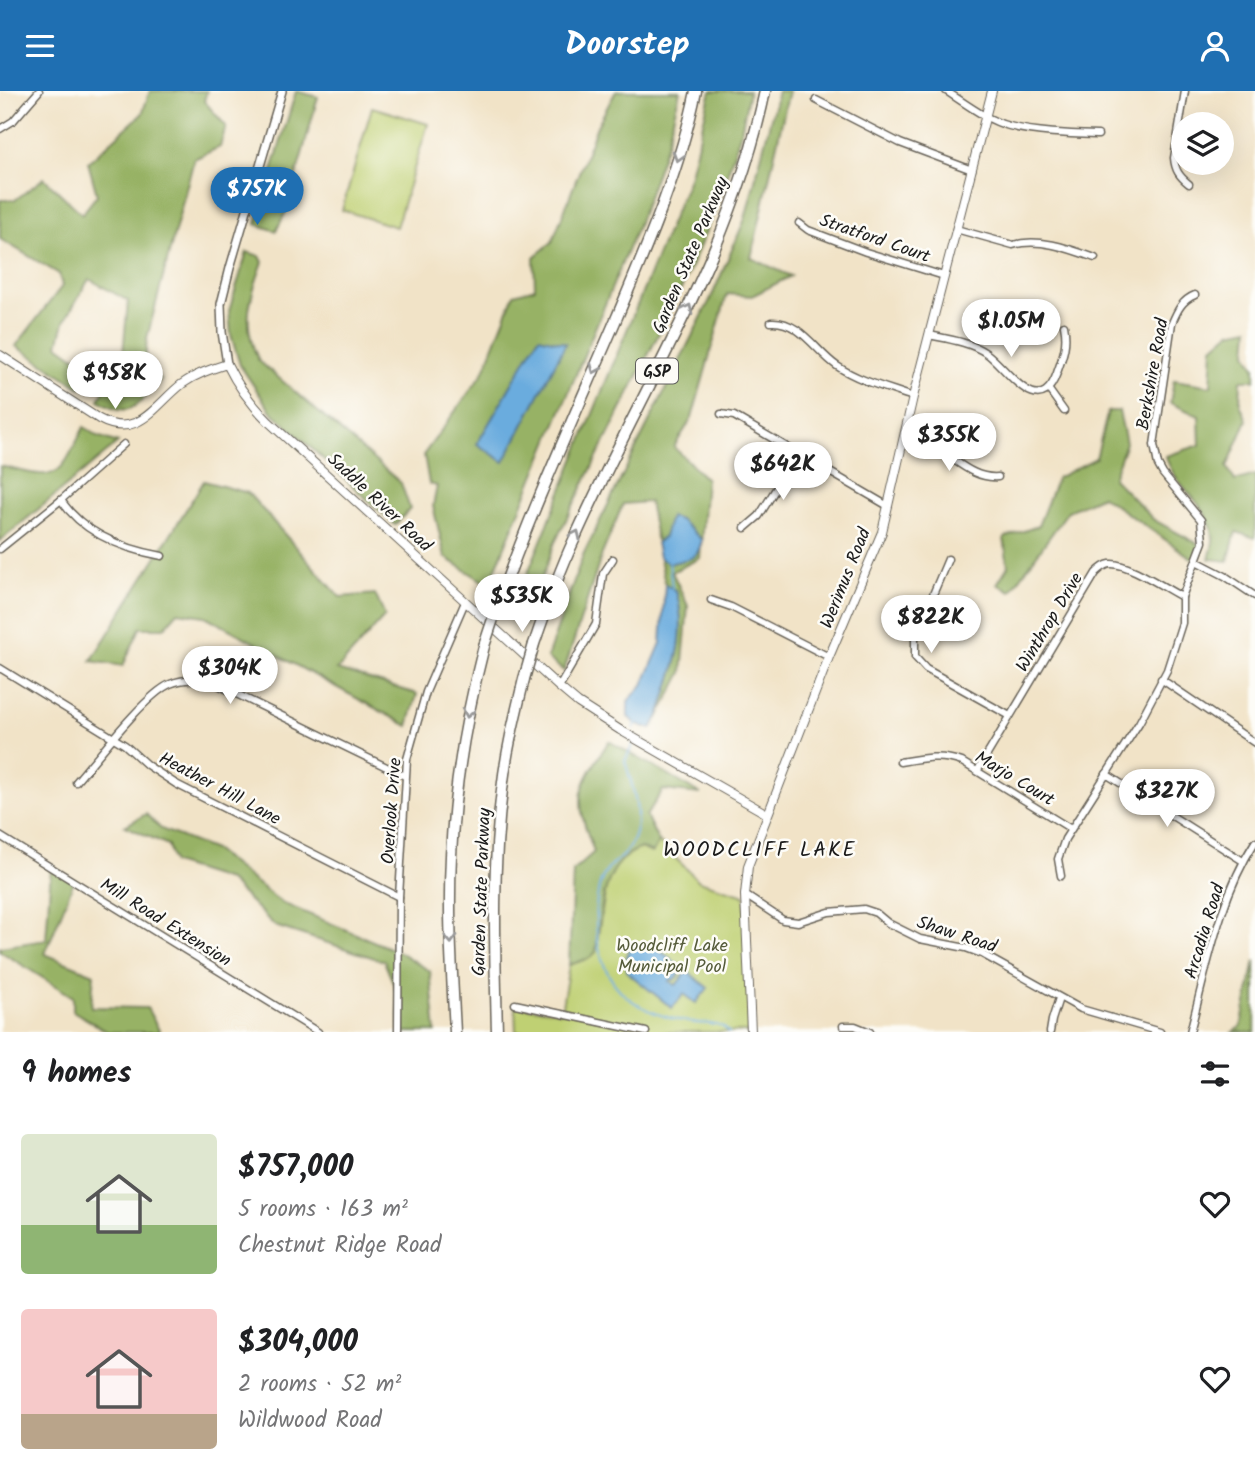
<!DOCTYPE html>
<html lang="en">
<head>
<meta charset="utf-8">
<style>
	body { margin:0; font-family:Kalam,sans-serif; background:#f6f6f6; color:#202124; height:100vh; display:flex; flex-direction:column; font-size:26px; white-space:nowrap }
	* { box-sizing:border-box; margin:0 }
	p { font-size:23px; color:#757577 }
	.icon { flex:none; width:38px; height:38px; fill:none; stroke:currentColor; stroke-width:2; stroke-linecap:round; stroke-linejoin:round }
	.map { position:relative; height:941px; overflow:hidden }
	.drawer { display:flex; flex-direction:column; background:#fff; flex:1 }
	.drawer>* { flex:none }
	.fabs { position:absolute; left:1171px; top:21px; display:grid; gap:14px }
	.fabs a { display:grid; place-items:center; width:63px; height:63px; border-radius:50%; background:#fff; box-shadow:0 7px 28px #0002; font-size:35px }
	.price { position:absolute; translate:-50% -60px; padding:0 16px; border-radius:24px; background:#fff; color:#222; font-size:23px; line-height:46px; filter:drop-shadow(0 2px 4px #0008) }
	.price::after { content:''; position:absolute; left:50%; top:42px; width:21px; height:16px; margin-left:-10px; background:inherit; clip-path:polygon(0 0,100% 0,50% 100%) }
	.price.on { background:#1f6fb2; color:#fff }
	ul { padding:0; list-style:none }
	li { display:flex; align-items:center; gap:21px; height:175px; padding:0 21px }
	li span { display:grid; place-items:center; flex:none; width:196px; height:140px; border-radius:7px; color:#555 }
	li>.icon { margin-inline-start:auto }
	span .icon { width:84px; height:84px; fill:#fffc; stroke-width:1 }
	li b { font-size:30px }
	h2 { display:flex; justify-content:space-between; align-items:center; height:84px; padding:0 21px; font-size:30px }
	header { display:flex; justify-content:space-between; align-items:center; height:91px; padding:0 21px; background:#1f6fb2; color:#fff; font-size:32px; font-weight:700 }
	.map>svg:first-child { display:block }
</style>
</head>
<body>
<header><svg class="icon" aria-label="menu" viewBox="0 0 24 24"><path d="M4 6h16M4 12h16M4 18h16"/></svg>Doorstep<svg class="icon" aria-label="person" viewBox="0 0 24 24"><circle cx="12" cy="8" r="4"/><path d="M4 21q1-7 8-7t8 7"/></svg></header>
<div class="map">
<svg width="1255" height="941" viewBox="0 0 1255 941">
	<rect width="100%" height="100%" fill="#fdfcf7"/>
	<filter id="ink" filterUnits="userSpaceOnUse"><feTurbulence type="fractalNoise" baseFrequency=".0143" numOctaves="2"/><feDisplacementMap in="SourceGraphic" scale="14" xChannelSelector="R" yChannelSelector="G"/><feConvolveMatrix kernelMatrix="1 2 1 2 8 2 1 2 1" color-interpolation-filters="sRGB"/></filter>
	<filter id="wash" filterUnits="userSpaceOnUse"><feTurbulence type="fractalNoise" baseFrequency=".00686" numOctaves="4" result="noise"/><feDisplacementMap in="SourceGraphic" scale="28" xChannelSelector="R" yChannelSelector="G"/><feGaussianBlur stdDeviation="1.57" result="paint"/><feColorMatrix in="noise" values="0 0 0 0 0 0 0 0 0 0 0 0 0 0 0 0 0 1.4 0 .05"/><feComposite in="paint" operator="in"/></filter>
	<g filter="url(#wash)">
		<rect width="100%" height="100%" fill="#f1e3c7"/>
		<g fill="#bfd073" stroke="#6e7648" stroke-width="2">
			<path d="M 372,16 L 428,33 L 396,136 L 342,119 Z"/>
			<path d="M 659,751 L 699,790 L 745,804 L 751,941 L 516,941 L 515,915 L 561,921 L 569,874 L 590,867 L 595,861 L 607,791 C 614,775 624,763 641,757 L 652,762 Z"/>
		</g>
		<g fill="#97b265" stroke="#5a6740" stroke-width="2">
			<path d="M 150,0 L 207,0 L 204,10 L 226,35 L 220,56 L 194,68 L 147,247 L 145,273 L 161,289 C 137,313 133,330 99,309 L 123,262 L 128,210 L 89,188 L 64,231 L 58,254 L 89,276 L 81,297 L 16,255 L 62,195 L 59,183 L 0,148 L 0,109 L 15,109 L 44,87 L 82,123 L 97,104 L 88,71 L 142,23 Z"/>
			<path d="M 296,0 L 318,6 L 286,121 L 276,140 L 256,133 Z"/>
			<path d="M 616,0 L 680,0 L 667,52 L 639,131 L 489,494 L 445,466 L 433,415 L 437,395 L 429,393 L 424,363 L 483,282 L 514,203 L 535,197 L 534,166 L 552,151 L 597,35 Z"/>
			<path d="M 711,0 L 749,0 L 741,41 L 716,117 L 684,192 L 555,451 L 526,532 L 524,522 L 516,511 L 689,87 Z"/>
			<path d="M 778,0 L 789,0 L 751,167 L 791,185 L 752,205 L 727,203 L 692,327 L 674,356 L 706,388 L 700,467 L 672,481 L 688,515 L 682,582 L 657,629 C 672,585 689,548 676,500 L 665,493 L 649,411 L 623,413 L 602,463 L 564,580 L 547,567 L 583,464 L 712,205 L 745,128 Z"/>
			<path d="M 247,161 L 260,165 L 263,171 C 249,208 241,233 259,270 L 401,392 L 410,418 L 395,434 L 270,319 L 240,274 L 231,244 L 229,220 Z"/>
			<path d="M 1249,237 L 1247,262 L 1255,276 L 1255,289 L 1241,289 L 1240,313 L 1247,329 L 1227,376 L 1235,390 L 1255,384 L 1255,447 L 1236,441 L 1228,470 L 1209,468 C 1211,461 1214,452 1213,446 C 1210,412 1173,396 1166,365 L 1200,354 L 1199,325 L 1170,312 L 1174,289 L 1211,295 L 1213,256 L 1230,241 Z"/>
			<path d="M 1108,320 L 1119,320 L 1126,352 L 1113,387 L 1154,429 L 1202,455 L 1196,470 L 1102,405 L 1068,420 L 1011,500 L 997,493 L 1008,475 L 1004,447 L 1038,435 L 1057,387 L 1096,367 Z"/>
			<path d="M 84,336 L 97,345 L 118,352 L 0,450 L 0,375 C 61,389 56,391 84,336 Z"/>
			<path d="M 204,390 L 248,402 L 340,506 L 375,503 L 385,525 L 337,579 L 417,603 L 408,635 L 205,525 L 178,521 L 164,537 L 140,537 L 123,575 L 91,570 Z"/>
			<path d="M 609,650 L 701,703 L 663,699 L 646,725 L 659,751 L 652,762 L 641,757 C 600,772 601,824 596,861 L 590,867 L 569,874 L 573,780 L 594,761 C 573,704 577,700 609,650 Z"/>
			<path d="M 146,723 L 161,738 L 214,759 L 282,812 L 399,861 L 430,880 L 436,941 L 401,941 L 398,903 L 384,870 L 275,835 L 228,789 L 173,772 L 168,754 L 125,735 Z"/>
			<path d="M 51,776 L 74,790 L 45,863 L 94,883 L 91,916 L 147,917 L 160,941 L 108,941 L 73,920 L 73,906 L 0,860 L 0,856 L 46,849 Z"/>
			<path d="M 1255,870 L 1255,941 L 1233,941 L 1241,936 Z"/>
		</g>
		<g fill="#6aacde" stroke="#43647d" stroke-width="2">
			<path d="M 539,246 L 566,252 L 504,371 L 477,353 Z"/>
			<path d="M 670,426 L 680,429 L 702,449 C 696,473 689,466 669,473 L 659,466 L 656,452 L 664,446 Z"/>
			<path d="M 665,493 L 676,500 C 687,538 678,567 666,603 C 662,616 659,627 651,638 L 637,633 L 628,626 L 628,610 L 643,594 L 661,552 Z"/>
			<path d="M 650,852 L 684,878 L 674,889 L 671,888 L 669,890 L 676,894 L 687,880 L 708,897 L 696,912 L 684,903 L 672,917 L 627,881 C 625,857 627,855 650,852 Z"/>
		</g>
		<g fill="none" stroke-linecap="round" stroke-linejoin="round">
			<g stroke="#6aacde" stroke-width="2">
				<path d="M 669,471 L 672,497"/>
				<path d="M 634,637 L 637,631"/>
				<path d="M 633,653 L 625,670 C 633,697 646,731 628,758 C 622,767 612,772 606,781 C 597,792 596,813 596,827 C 596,890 628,921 689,931 C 703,934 719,930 729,941"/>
			</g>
		</g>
	</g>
	<g filter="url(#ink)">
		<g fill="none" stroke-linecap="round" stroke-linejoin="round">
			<defs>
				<g id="minor">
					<path d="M 946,0 C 965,12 986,29 1009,35 C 1037,42 1069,43 1098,44"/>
					<path d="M 1185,0 L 1174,67 C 1175,79 1179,85 1189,93"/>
					<path d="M 816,9 L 900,52 L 972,79"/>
					<path d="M 0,38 L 13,30 L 39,0"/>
					<path d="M 799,132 L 808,139 L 866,161 L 944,185"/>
					<path d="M 956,138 L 1013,154 C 1039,146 1070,158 1095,167"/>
					<path d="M 771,231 C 800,229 816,261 837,275 C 859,290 888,297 913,306"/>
					<path d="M 929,244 C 948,248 970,251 986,262 C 1006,275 1039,333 1057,282 C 1063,265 1068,252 1064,234"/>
					<path d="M 1049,299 L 1064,320"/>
					<path d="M 721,323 L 734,325 L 888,415"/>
					<path d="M 905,346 C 916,349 927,352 937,358 C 957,369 973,388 998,386"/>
					<path d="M 61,409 C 83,442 124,458 162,465"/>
					<path d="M 745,437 L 759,425 L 798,362"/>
					<path d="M 0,458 L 61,409 L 124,353"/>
					<path d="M 948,468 L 915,546 L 915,566 L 926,578 L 1010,625"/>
					<path d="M 1196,470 L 1225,485 L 1255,505"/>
					<path d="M 711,509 L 731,516 L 829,566"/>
					<path d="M 0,577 L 125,654 L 147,674 L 176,693 L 399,806"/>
					<path d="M 1161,588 L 1255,652"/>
					<path d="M 559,596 L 596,533 L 603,483 L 613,468"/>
					<path d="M 900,671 C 922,667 941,663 962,671 L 1071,738"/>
					<path d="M 978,679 L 1096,482 C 1100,478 1104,474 1110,473 C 1127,471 1166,498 1182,506"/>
					<path d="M 1106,683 L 1243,770"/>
					<path d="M 76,691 C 96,668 145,604 170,593 C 186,586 202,588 218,594 L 405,685"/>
					<path d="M 0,745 L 318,941"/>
					<path d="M 1061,785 L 1058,768 L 1065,748 L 1139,632 L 1167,579 L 1182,532 L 1182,506 L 1203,451 L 1201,429 L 1163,383 L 1158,374 L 1154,354 L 1172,232 C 1177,220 1182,209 1195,204"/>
					<path d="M 745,804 L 783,829 L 798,831 L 829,821 L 864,818 L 876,822 L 888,832 L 920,848 L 966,857 L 982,863 L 1081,918 L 1160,941"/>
					<path d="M 515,913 L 646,941"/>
					<path d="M 843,935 L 855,935 L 870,941"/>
					<path d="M 398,941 L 399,806 L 407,668 L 426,601 L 465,511"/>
					<path d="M 1050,941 L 1052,929 L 1059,907"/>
					<path d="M 1190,941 C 1207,877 1219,807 1255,751"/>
				</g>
				<path id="tertiary" d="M 227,273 L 222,241 L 221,213 L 230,177 L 282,0"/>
				<g id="secondary">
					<path d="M 0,264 L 99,328 C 138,349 154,315 182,293 C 196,283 211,278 227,273 C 238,296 251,313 269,331 L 559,596 L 578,612 L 620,639 L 767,723"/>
					<path d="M 751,941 L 745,804 L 748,775 L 829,566 L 882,441 L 913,306 L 992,0"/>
				</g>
				<g id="motorway">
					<path d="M 497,516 C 532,417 576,322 617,226 C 648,153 680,78 696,0"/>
					<path d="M 534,553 C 546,518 558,483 574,449 C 640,300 732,162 765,0"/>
					<path d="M 455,941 C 452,883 448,824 451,765 C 454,694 466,625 484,555"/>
					<path d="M 497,941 C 495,860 492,779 502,699 C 506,662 515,625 524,588"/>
				</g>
			</defs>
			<use href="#minor" stroke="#676258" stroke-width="9"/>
			<use href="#tertiary" stroke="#676258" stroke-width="10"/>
			<use href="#secondary" stroke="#676258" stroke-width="10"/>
			<use href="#motorway" stroke="#676258" stroke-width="13"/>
			<use href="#minor" stroke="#fff" stroke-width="6"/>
			<use href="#tertiary" stroke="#fff" stroke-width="7"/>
			<use href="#secondary" stroke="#fff" stroke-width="8"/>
			<use href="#motorway" stroke="#fff" stroke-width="10"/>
			<defs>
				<g id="motorway-bridge">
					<path d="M 484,555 L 497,516"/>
					<path d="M 524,588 L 534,553"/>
				</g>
			</defs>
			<use href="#motorway-bridge" stroke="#676258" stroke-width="13" stroke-linecap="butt"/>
			<use href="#motorway-bridge" stroke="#fff" stroke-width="10"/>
		</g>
		<defs><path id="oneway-chevron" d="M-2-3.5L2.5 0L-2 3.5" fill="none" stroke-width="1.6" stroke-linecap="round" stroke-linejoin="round" transform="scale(1.75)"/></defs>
		<g stroke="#999">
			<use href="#oneway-chevron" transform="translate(678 66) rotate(107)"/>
			<use href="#oneway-chevron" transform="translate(688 218) rotate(-64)"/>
			<use href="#oneway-chevron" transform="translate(595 278) rotate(113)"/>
			<use href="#oneway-chevron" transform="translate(576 444) rotate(-65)"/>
			<use href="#oneway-chevron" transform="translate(468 622) rotate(101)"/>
			<use href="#oneway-chevron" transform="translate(451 848) rotate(88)"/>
		</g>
	</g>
	<g text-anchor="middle" stroke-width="5" stroke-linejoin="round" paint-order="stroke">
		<rect fill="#fdfcf7" stroke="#605f5e" stroke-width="2" x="636" y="267.5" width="42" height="25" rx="5"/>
		<g font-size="16" font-weight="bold" fill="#1c1c1c">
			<text x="657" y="286">GSP</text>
		</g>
		<g font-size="18" fill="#1c1c1c" stroke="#fdfcf7">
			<text transform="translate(875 147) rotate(19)" y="6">Stratford Court</text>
			<text transform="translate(690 164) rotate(-67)" y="6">Garden State Parkway</text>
			<text transform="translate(1152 283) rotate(-80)" y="6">Berkshire Road</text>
			<text transform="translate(380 411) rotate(43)" y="6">Saddle River Road</text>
			<text transform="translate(845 487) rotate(-68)" y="6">Werimus Road</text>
			<text transform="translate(1049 531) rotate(-59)" y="6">Winthrop Drive</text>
			<text transform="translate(1015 687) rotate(31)" y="6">Marjo Court</text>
			<text transform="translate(220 697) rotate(28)" y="6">Heather Hill Lane</text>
			<text transform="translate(391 720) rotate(-86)" y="6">Overlook Drive</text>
			<text transform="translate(481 801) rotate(-88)" y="6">Garden State Parkway</text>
			<text transform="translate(166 831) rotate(32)" y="6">Mill Road Extension</text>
			<text transform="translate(1204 840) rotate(-73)" y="6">Arcadia Road</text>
			<text transform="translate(957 843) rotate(18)" y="6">Shaw Road</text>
		</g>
		<g font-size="18" fill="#555b3a" stroke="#fdfcf7">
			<text x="672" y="860">Woodcliff Lake<tspan x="672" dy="21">Municipal Pool</tspan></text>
		</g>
		<g font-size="21" letter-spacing="2" fill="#1c1c1c" stroke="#fdfcf7">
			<text x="760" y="765">WOODCLIFF LAKE</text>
		</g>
	</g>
</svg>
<div class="fabs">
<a><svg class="icon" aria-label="layers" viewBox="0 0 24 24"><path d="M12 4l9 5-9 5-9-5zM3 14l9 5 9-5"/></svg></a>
</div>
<b class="price on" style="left:257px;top:136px">$757K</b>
<b class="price" style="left:1011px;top:268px">$1.05M</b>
<b class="price" style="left:115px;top:320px">$958K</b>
<b class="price" style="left:949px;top:382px">$355K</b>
<b class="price" style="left:783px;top:411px">$642K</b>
<b class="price" style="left:522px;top:543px">$535K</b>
<b class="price" style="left:931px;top:564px">$822K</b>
<b class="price" style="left:230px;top:615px">$304K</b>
<b class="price" style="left:1167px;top:738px">$327K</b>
</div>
<section class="drawer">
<h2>9 homes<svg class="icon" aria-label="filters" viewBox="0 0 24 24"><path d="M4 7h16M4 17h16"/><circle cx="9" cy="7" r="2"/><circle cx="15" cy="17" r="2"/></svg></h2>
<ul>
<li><span style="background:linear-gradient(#dfe7d0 65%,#8fb573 0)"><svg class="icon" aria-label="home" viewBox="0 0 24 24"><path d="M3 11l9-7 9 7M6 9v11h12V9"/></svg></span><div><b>$757,000</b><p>5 rooms · 163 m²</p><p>Chestnut Ridge Road</p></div><svg class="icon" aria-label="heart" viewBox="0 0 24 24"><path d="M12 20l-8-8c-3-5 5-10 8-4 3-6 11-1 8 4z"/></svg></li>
<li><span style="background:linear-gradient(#f6c9c9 75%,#b9a48a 0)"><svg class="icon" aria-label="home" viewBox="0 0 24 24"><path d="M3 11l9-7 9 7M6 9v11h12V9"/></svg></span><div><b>$304,000</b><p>2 rooms · 52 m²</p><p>Wildwood Road</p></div><svg class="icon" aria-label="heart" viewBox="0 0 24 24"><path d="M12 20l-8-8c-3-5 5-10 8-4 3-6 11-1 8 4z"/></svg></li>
</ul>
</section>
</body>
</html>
